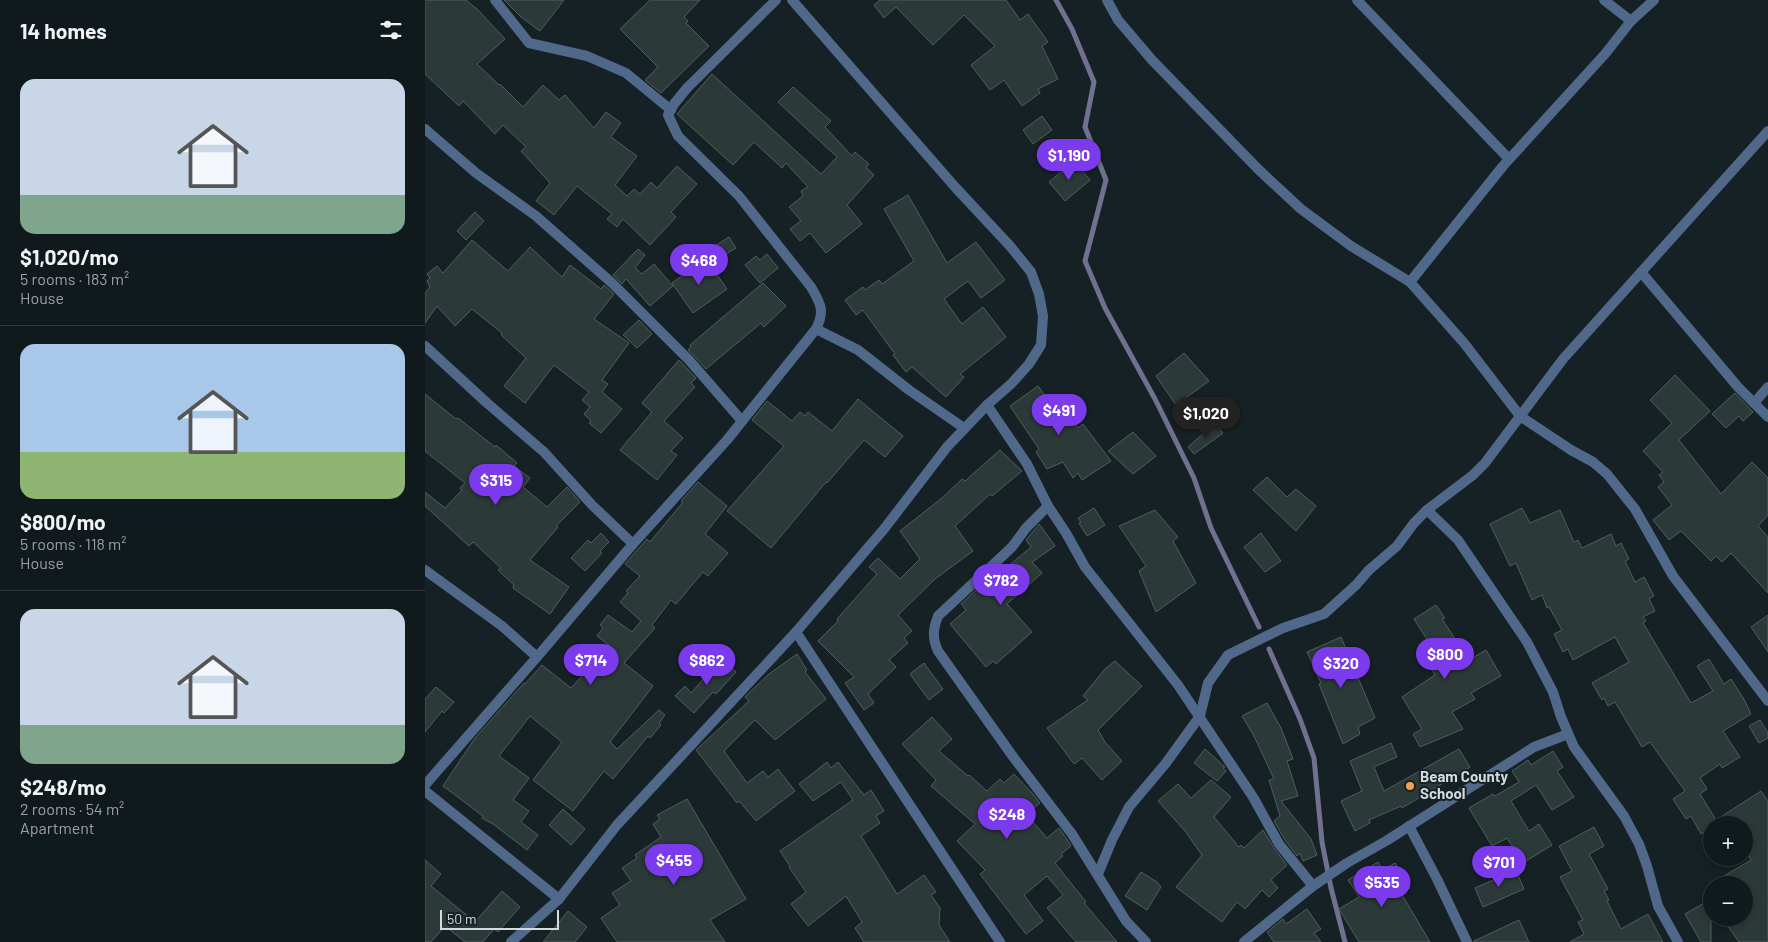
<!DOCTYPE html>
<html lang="en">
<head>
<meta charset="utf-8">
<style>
	body { margin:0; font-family:Barlow,sans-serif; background:#192225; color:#f1f3f6; height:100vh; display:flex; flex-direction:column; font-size:19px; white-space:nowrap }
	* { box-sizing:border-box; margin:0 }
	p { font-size:16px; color:#9ca0a3 }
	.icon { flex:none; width:28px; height:28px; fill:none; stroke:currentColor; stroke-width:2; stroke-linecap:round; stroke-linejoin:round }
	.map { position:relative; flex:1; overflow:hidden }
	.side { display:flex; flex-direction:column; background:#10191c; width:425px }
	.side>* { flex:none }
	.fabs { position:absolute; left:1278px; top:816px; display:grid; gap:10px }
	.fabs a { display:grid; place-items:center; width:50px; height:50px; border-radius:50%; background:#10191c; box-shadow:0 2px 8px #0003,0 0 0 1px #30383b; font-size:25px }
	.scale { position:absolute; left:15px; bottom:12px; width:119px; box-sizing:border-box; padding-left:5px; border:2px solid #d3dadd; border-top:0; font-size:14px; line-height:18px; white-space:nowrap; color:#d3dadd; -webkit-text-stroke:4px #162125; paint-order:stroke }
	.price { position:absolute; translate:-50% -42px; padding:0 11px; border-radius:18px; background:#7c3aed; color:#fff; font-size:16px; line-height:32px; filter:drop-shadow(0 1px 2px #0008) }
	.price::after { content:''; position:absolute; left:50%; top:30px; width:15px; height:11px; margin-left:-8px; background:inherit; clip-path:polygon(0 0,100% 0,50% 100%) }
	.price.active { background:#222; color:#fff }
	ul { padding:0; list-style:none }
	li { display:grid; align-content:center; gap:10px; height:265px; padding:0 20px }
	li+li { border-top:1px solid #30383b }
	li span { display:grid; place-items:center; height:155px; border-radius:15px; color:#555 }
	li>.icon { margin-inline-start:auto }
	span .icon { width:90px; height:90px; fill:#fffc; stroke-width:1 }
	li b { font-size:21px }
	h2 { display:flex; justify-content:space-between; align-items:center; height:60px; padding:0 20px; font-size:21px }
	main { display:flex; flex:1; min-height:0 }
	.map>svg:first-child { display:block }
</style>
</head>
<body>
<main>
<section class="side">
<h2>14 homes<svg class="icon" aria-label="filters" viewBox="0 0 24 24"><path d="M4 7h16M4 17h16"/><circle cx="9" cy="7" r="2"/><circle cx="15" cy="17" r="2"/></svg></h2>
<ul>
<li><span style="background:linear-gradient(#c9d6e8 75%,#7fa58c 0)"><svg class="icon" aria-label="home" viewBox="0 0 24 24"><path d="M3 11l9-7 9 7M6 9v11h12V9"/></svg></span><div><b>$1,020/mo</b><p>5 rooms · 183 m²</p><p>House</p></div></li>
<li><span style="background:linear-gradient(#a9c7e8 70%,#8fb573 0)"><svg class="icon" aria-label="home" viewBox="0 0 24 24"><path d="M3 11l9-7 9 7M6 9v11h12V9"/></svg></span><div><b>$800/mo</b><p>5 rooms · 118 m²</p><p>House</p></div></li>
<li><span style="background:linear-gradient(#c9d6e8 75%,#7fa58c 0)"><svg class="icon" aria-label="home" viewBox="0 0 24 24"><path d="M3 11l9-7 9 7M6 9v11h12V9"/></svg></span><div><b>$248/mo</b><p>2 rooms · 54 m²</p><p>Apartment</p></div></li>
</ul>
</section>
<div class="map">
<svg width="1343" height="942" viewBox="0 0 1343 942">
	<rect width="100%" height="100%" fill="#162125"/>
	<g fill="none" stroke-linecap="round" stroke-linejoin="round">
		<g stroke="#727090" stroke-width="5">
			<path d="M 631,0 L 647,29 L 669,82 L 660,127 L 681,180 L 660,261 L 680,308 L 730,399 L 769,478 L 786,528 L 834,627"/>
			<path d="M 844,649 L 875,719 L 889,758 L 897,842 L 906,888 L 920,942"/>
		</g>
	</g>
	<g fill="#2c3939" stroke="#4f5e5d">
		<path d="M 0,0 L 41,0 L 53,10 L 80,39 L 52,64 L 74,85 L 75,84 L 98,107 L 118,85 L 134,100 L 140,95 L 169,128 L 181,112 L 196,123 L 186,137 L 212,156 L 190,185 L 202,196 L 209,189 L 215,194 L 226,182 L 232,188 L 252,166 L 272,184 L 246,212 L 251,217 L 225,245 L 198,219 L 192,227 L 182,219 L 187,214 L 152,186 L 129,215 L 111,201 L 125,183 L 96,151 L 101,147 L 78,125 L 70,134 L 38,101 L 34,106 L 0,74 Z"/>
		<path d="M 79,0 L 139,0 L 115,31 L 96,17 Z"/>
		<path d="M 225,0 L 275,0 L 259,17 L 263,21 L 261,23 L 284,46 L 236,93 L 220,80 L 233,67 L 195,29 Z"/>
		<path d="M 455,0 L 581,0 L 595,20 L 603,14 L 623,42 L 617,46 L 633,79 L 613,89 L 615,93 L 597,106 L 579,80 L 565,90 L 546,65 L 570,46 L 539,15 L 508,45 L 471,7 L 459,18 L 449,5 Z"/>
		<path d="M 287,74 L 396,174 L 412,157 L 353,102 L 368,87 L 406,121 L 400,127 L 427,156 L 430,152 L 444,164 L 441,167 L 449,175 L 422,205 L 437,224 L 401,253 L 385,233 L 375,241 L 365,229 L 376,221 L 364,207 L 378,196 L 376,191 L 383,187 L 361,163 L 357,168 L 329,142 L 308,165 L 252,114 Z"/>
		<path d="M 617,116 L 627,130 L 608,144 L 598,130 Z"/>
		<path d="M 649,161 L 665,180 L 640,201 L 624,182 Z"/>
		<path d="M 483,195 L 522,263 L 551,242 L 580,280 L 556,298 L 543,281 L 519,299 L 537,324 L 558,307 L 581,337 L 535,374 L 539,377 L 521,397 L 487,367 L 481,372 L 468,355 L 470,354 L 438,310 L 431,315 L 420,300 L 438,287 L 440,290 L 454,280 L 457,284 L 489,261 L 459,209 Z"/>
		<path d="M 50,212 L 59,221 L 41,240 L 32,231 Z"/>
		<path d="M 304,237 L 311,248 L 289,261 L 282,251 Z"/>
		<path d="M 47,240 L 83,271 L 105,247 L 137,277 L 145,265 L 176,289 L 179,285 L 189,294 L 169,319 L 204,343 L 177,380 L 183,384 L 177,392 L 197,409 L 176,433 L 164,423 L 166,421 L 159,414 L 165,407 L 157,400 L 164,392 L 129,365 L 100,403 L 79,386 L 101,358 L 76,335 L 77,333 L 47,309 L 30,326 L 12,306 L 0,323 L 0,293 L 5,287 L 2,281 L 5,278 L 2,274 L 12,266 L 18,273 Z"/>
		<path d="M 213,249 L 220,255 L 210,268 L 217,274 L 229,264 L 248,286 L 225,306 L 201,279 L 197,284 L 188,275 Z"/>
		<path d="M 342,254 L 353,268 L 335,283 L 320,265 L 331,256 L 335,260 Z"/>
		<path d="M 281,259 L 302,289 L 268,313 L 247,283 Z"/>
		<path d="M 338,283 L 361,306 L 339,327 L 336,323 L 281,369 L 263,350 L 266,347 L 265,345 Z"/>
		<path d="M 214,320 L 227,334 L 212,348 L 198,335 Z"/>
		<path d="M 759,353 L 784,381 L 751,405 L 731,376 Z"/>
		<path d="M 254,360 L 271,378 L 266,383 L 270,387 L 239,421 L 258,438 L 246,451 L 252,455 L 232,480 L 195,450 L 227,412 L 217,403 Z"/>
		<path d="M 1250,375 L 1285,411 L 1254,440 L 1296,494 L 1327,462 L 1343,478 L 1343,515 L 1333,526 L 1343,537 L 1343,593 L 1306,553 L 1297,562 L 1291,556 L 1286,561 L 1256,531 L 1244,540 L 1228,520 L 1247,505 L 1233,487 L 1239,482 L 1234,475 L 1238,472 L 1218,451 L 1247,423 L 1225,400 Z"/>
		<path d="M 613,386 L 628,407 L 635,402 L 653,428 L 658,424 L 686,461 L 657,480 L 653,473 L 648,478 L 638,462 L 622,469 L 611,452 L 614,449 L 585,406 Z"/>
		<path d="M 1310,393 L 1328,412 L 1318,421 L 1314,416 L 1301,428 L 1287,414 Z"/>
		<path d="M 0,394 L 31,419 L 33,418 L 70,447 L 71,445 L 92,463 L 89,466 L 105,478 L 98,487 L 122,507 L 142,487 L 155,502 L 131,526 L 133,527 L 105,560 L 144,587 L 125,614 L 88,588 L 89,585 L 73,570 L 76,568 L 48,542 L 44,546 L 0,506 L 0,492 L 20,508 L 37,490 L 35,488 L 40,483 L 0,451 Z"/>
		<path d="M 433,399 L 478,436 L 460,457 L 439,440 L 402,483 L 401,482 L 346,548 L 302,511 L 359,446 L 327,420 L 342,401 L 367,421 L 375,412 L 380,416 L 383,412 L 407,431 Z"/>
		<path d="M 790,423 L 798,433 L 769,454 L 763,447 Z"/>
		<path d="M 708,432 L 731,456 L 708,474 L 683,451 Z"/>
		<path d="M 575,450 L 597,471 L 567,496 L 565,494 L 530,526 L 548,551 L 510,579 L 473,615 L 487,631 L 479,638 L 483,643 L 464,660 L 471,667 L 443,694 L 449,703 L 439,710 L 420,683 L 429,677 L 393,641 L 413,621 L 412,619 L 452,574 L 444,567 L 453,558 L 475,579 L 495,559 L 475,531 L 517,498 L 537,479 L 540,481 Z"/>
		<path d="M 842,477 L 862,497 L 871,489 L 891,506 L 871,531 L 828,490 Z"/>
		<path d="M 273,482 L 302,506 L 280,534 L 303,553 L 283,576 L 278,572 L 251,604 L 246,600 L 227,625 L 230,628 L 199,663 L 228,686 L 185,742 L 192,749 L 234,710 L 240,715 L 234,723 L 236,725 L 225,738 L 223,736 L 188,779 L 179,771 L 148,811 L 108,780 L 137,742 L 105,716 L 74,756 L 104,778 L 88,800 L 104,811 L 96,822 L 113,835 L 102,850 L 68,824 L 57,818 L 58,816 L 18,786 L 50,738 L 99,683 L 100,684 L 117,665 L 146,688 L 185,646 L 172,636 L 178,628 L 175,625 L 183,615 L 207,632 L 216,621 L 195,602 L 203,593 L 201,591 L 215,576 L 200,564 L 222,539 L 225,542 L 258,502 L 256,501 Z"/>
		<path d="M 669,508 L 680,525 L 662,536 L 654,523 L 656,522 L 653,518 Z"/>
		<path d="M 1097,508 L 1105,523 L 1135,510 L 1149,542 L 1153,540 L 1157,548 L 1186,534 L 1191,546 L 1196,543 L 1204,559 L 1200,561 L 1210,582 L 1219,577 L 1229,596 L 1224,599 L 1230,611 L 1218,617 L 1221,621 L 1218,623 L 1266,703 L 1288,691 L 1272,666 L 1284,659 L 1299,684 L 1306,679 L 1320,701 L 1326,714 L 1298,731 L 1315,757 L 1297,768 L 1295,764 L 1275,778 L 1282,789 L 1275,794 L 1291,820 L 1336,791 L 1343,801 L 1343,942 L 1314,942 L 1297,918 L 1319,918 L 1319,885 L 1284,885 L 1326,860 L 1319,846 L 1319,825 L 1286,825 L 1286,828 L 1276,834 L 1266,816 L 1261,819 L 1248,799 L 1260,791 L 1225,742 L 1217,747 L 1190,702 L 1183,706 L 1179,698 L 1177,700 L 1167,683 L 1204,662 L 1190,637 L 1148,660 L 1143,649 L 1138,652 L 1129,634 L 1137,630 L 1124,607 L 1122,608 L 1117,595 L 1107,600 L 1091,563 L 1085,566 L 1065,524 Z"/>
		<path d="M 730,510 L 753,537 L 748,541 L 771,583 L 731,612 L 714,571 L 721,566 L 694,526 Z"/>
		<path d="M 614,524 L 630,546 L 607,562 L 617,573 L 582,604 L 607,632 L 571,664 L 568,661 L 561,667 L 525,624 L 541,610 L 536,604 L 554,587 L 556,589 L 606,547 L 601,540 Z"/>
		<path d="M 176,533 L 184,542 L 175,551 L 177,553 L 160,571 L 146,558 L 163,540 L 166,543 Z"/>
		<path d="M 836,533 L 856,561 L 840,572 L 819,547 Z"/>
		<path d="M 1011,605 L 1020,618 L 1017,619 L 1044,660 L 1061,650 L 1076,676 L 1046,693 L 1050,699 L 1027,712 L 1038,729 L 995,747 L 988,734 L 997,729 L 977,697 L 1010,675 L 993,648 L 1003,641 L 989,619 Z"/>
		<path d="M 1343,615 L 1343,652 L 1326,627 Z"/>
		<path d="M 916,637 L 950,718 L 933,727 L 935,734 L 918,744 L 894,684 L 896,683 L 882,652 Z"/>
		<path d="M 372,654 L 382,670 L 380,672 L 401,699 L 350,740 L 330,720 L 299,751 L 322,783 L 338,771 L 343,777 L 353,769 L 370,791 L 331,821 L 314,801 L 312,803 L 271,750 L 324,701 L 320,697 L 325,692 L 344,674 Z"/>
		<path d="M 296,659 L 311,672 L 291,694 L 288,692 L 269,713 L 250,696 L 260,686 L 266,693 Z"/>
		<path d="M 690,661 L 717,686 L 673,730 L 680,742 L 697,761 L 677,780 L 657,758 L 649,764 L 622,728 L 663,700 L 658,696 L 680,669 Z"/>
		<path d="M 499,663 L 518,689 L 504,700 L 485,674 Z"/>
		<path d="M 11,687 L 29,702 L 19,713 L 17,711 L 0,732 L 0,699 Z"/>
		<path d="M 842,703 L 856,728 L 868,759 L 862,761 L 873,796 L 856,801 L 886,839 L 892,855 L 878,861 L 875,853 L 872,856 L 860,840 L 849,821 L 855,816 L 844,780 L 849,779 L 829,736 L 817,716 Z"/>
		<path d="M 507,717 L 527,739 L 514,751 L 543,776 L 544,775 L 562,791 L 575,779 L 579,783 L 589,774 L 608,794 L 615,803 L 601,814 L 622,838 L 634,828 L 641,838 L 646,846 L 636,854 L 638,856 L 630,863 L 661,902 L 659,903 L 692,942 L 651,942 L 622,908 L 638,895 L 622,876 L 599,895 L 618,921 L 601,934 L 555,874 L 560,870 L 532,841 L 550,824 L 506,786 L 511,780 L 477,744 Z"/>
		<path d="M 1335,720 L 1343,733 L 1343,738 L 1334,743 L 1324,726 Z"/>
		<path d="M 966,743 L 972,757 L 949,767 L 959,791 L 1034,749 L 1045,767 L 977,808 L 976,806 L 944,820 L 945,823 L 930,831 L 916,801 L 937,791 L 925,761 Z"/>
		<path d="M 780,749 L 800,767 L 798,768 L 801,771 L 792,781 L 769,763 Z"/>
		<path d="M 1128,751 L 1138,767 L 1132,771 L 1149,797 L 1127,810 L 1111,785 L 1086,801 L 1104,831 L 1114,824 L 1127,845 L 1098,863 L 1082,838 L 1067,846 L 1044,808 L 1068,794 L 1070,796 L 1094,782 L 1087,771 L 1103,760 L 1106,765 Z"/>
		<path d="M 402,762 L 406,768 L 413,762 L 439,795 L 446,790 L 459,811 L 451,816 L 455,823 L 436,836 L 472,894 L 499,875 L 511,892 L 506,895 L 515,908 L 514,925 L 525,942 L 439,942 L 430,928 L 437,922 L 421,896 L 383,926 L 366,904 L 381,892 L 364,867 L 365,866 L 355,851 L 428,800 L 416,782 L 388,801 L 374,784 Z"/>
		<path d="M 786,780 L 806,797 L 789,817 L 814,847 L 816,845 L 819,848 L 838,830 L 849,848 L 862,865 L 846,880 L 853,888 L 844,897 L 837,890 L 820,909 L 812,902 L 797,922 L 751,887 L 777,855 L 760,831 L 733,801 L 753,784 L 766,798 Z"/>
		<path d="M 262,799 L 321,899 L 285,920 L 300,942 L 192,942 L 176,918 L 195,905 L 187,893 L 206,881 L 197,868 L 212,858 L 210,855 L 236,837 L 228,824 L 235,819 L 232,815 Z"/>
		<path d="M 138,809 L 160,829 L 146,845 L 124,825 Z"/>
		<path d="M 1169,827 L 1179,846 L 1164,854 L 1183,889 L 1179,891 L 1184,900 L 1182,901 L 1196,929 L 1223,914 L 1238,942 L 1145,942 L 1159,934 L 1153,922 L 1158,920 L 1135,877 L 1147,871 L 1134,846 Z"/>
		<path d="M 0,860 L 16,874 L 6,886 L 50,922 L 77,891 L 95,907 L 73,932 L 69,929 L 58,942 L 40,942 L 20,926 L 6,942 L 0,942 Z"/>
		<path d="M 953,862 L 958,870 L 970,863 L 985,888 L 976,893 L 1005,942 L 934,942 L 914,909 L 934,897 L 923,880 Z"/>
		<path d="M 1091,870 L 1099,889 L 1058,907 L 1050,888 Z"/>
		<path d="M 716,872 L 732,882 L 736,887 L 722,910 L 700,896 Z"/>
		<path d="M 1286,899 L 1286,942 L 1276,942 L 1260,914 Z"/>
		<path d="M 882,909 L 896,929 L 889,933 L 896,942 L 849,942 L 842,932 L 858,919 L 861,924 Z"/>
		<path d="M 143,911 L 162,927 L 150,942 L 118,942 Z"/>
		<path d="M 1094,920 L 1104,942 L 1049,942 L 1049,941 Z"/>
	</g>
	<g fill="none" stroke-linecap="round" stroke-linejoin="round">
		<g stroke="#506889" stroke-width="10">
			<path d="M 70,0 L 104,43 L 162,56 L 201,73 L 246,110"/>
			<path d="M 682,0 L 693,20 L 727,60 L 834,170 L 876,209 L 926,246 L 985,282 L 1039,343 L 1095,416 L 1146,450 L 1168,462 L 1182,474 L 1210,509 L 1248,576 L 1343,701"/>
			<path d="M 932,0 L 1084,159"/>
			<path d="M 1179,0 L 1206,21"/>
			<path d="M 0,129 L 51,173 L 111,216 L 187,283 L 264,360 L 317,421"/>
			<path d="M 1216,272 L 1313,387 L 1343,417"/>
			<path d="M 985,282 L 1078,166 L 1180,54 L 1206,21 L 1229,0"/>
			<path d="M 391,329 L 433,350 L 484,390 L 539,428"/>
			<path d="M 0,346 L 62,403 L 119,452 L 167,505 L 208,544"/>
			<path d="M 1329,403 L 1343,387"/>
			<path d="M 562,405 L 602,464 L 623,506 L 641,533 L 660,567 L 753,685 L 828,797 L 854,844 L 888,886"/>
			<path d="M 623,506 L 601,528 L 587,547 L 571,562 L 513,616 C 508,629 507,638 513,651 L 589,758 L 647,834 L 701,921 L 721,942"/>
			<path d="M 1002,510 L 1033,540 L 1102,642 L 1128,692 L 1136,717 L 1149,747 L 1199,816 L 1214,844 L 1222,866 L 1233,906 L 1253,942"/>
			<path d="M 0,570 L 77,626 L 112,657"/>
			<path d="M 371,632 L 575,942"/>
			<path d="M 0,785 L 112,657 L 208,544 L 302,440 L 391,329 C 400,311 396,304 386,287 L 314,196 L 253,136 L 243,115 L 249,104 L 262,88 L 351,0"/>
			<path d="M 0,791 L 134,899"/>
			<path d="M 984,826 L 1012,879 L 1042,942"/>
			<path d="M 673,874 L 687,840 L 704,807 L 741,763 L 775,716 L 783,683 L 803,655 L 858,628 L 899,614 L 931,585 L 944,570 L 972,546 L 989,523 L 1002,510 L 1048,475 L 1060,463 L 1138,359 L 1343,131"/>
			<path d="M 86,942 L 134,899 L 192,825 L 371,632 L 459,529 L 522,447 L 562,405 L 586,384 L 604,364 L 616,345 L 618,316 L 614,294 L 606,272 L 585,246 L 530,187 L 367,0"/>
			<path d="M 819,942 L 888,886 L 922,863 L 961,841 L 1109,747 L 1143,734"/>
		</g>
	</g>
	<circle fill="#f8a04b" stroke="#162125" stroke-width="2" cx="985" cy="786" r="5"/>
	<g text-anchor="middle" stroke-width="4" stroke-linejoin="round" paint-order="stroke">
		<g font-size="15" font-weight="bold" fill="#d3dadd" stroke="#162125" text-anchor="start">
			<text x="995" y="782">Beam County<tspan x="995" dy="17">School</tspan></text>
		</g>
	</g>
</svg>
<div class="fabs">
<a>+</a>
<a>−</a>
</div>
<div class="scale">50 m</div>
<b class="price" style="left:644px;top:181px">$1,190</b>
<b class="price" style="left:274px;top:286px">$468</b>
<b class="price" style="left:634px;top:436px">$491</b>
<b class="price active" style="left:781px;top:439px">$1,020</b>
<b class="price" style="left:71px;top:506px">$315</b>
<b class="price" style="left:576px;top:606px">$782</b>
<b class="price" style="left:1020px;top:680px">$800</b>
<b class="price" style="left:166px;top:686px">$714</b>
<b class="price" style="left:282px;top:686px">$862</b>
<b class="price" style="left:916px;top:689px">$320</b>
<b class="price" style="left:582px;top:840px">$248</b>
<b class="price" style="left:249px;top:886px">$455</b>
<b class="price" style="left:1074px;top:888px">$701</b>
<b class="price" style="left:957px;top:908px">$535</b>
</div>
</main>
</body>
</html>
